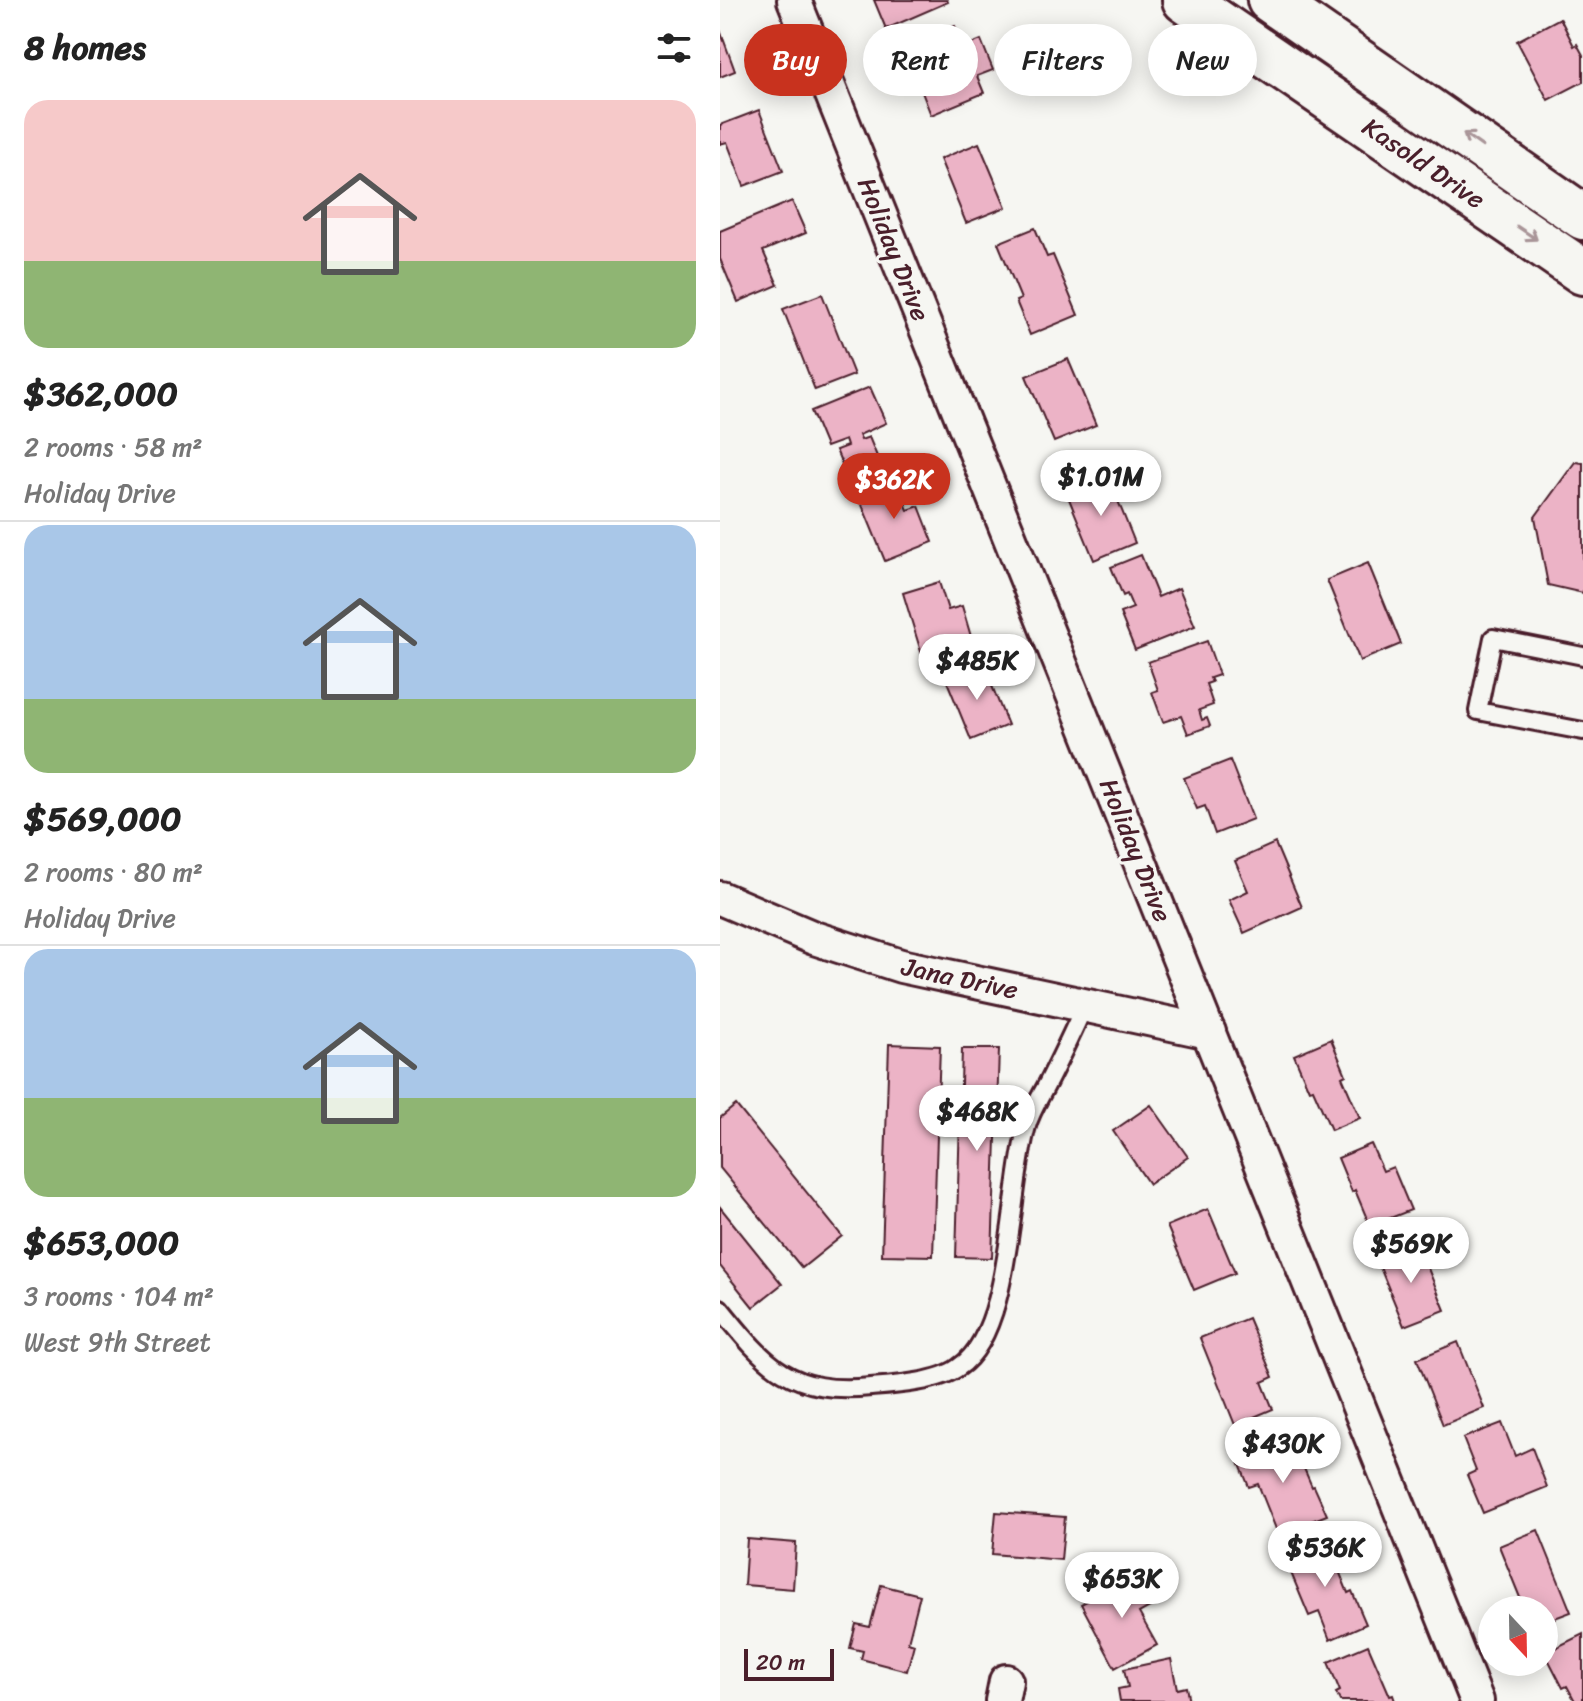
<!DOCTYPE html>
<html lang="en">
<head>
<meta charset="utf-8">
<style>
	body { margin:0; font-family:Sriracha,sans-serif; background:#f6f6f6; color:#222; height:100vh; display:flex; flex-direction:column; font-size:30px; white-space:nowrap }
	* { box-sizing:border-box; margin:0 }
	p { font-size:26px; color:#767676 }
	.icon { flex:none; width:44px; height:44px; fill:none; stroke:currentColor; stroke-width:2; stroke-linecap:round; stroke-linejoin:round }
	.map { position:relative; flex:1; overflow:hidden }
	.details { display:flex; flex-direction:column; background:#fff; width:720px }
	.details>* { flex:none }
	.guide { position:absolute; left:24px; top:24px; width:718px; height:72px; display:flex; gap:16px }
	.needle { width:52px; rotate:158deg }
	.buttons { position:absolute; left:758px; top:1596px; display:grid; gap:16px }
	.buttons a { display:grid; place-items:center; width:80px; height:80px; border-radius:50%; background:#fff; box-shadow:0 4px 20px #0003; font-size:40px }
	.scale { position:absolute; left:24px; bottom:20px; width:90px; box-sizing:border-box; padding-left:8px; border:4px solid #4a1f2b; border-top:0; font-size:22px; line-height:28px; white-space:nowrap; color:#4a1f2b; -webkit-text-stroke:6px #f6f6f2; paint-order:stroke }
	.price { position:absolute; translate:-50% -68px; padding:0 18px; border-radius:28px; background:#fff; color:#222; font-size:26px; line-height:52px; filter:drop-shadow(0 2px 4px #0008) }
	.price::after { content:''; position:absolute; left:50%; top:48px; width:24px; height:18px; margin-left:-12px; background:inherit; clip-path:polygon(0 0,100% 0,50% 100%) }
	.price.current { background:#c8321e; color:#fff }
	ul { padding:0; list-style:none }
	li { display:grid; align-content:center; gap:16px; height:424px; padding:0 24px }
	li+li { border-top:2px solid #e0e0e0 }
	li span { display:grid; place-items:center; height:248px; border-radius:24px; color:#555 }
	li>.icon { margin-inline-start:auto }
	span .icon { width:144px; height:144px; fill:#fffc; stroke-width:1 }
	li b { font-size:34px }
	h2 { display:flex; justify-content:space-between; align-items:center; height:96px; padding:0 24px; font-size:34px }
	.chip { padding:0 28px; border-radius:36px; background:#fff; box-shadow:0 4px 20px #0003; font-size:28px; line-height:72px }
	.chip.current { background:#c8321e; color:#fff }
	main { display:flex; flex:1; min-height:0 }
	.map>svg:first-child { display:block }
</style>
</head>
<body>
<main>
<section class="details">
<h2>8 homes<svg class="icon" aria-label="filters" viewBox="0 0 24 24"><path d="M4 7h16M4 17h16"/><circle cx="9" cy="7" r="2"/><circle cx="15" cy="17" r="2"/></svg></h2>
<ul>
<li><span style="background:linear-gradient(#f6c9c9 65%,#8fb573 0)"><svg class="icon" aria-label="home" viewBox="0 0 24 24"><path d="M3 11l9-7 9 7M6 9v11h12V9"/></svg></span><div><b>$362,000</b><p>2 rooms · 58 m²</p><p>Holiday Drive</p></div></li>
<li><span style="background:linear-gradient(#a9c7e8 70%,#8fb573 0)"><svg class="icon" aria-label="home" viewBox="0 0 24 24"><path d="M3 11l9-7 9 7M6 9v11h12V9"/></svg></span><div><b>$569,000</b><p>2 rooms · 80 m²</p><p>Holiday Drive</p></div></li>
<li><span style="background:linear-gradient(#a9c7e8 60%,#8fb573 0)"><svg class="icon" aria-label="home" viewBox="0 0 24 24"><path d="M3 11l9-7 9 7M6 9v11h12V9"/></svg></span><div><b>$653,000</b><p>3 rooms · 104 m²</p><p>West 9th Street</p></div></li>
</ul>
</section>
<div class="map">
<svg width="863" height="1701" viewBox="0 0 863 1701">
	<rect width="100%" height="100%" fill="#f6f6f2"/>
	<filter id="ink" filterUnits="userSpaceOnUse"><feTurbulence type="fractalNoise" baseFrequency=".0125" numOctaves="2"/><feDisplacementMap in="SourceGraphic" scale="16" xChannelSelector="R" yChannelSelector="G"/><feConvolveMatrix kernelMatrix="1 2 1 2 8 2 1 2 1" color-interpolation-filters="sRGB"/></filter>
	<g filter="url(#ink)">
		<g fill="#ecb3c6" stroke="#4a1f2b" stroke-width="2">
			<path d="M 154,0 L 227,0 L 228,2 L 166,29 Z"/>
			<path d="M 840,18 L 854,46 L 857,44 L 863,55 L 863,82 L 828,100 L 797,41 Z"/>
			<path d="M 235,26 L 244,47 L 261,40 L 273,70 L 257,76 L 264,93 L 211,115 L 196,77 L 188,80 L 175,51 Z"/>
			<path d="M 0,30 L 15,71 L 0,77 Z"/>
			<path d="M 39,110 L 63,171 L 24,186 L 7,142 L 0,144 L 0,125 Z"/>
			<path d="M 259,143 L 286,207 L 246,223 L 220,159 Z"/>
			<path d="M 72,201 L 86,233 L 43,251 L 58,285 L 18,302 L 0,259 L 0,231 Z"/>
			<path d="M 315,228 L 327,257 L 333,255 L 358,315 L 310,335 L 296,301 L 301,299 L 278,243 Z"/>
			<path d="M 102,294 L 134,375 L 95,390 L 63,309 Z"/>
			<path d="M 348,359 L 376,425 L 334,442 L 306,376 Z"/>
			<path d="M 150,387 L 166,423 L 139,435 L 141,440 L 149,437 L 163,471 L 131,485 L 116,450 L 127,446 L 125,440 L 106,447 L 91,411 Z"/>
			<path d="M 855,462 L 863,463 L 863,593 L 828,585 L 815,517 Z"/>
			<path d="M 388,476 L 415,543 L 374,560 L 347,494 Z"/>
			<path d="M 176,480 L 188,510 L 199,506 L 213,542 L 165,561 L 138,495 Z"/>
			<path d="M 421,555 L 438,597 L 459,588 L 475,626 L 415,650 L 400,613 L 413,608 L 407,594 L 403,596 L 391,567 Z"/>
			<path d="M 648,563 L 681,644 L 640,661 L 607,580 Z"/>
			<path d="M 219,582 L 228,610 L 242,606 L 252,640 L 202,655 L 183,593 Z"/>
			<path d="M 487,641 L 499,675 L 490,678 L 492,682 L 486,684 L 493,705 L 479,710 L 482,720 L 487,718 L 490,726 L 468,734 L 461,716 L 443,722 L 432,692 L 438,690 L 428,662 Z"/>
			<path d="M 263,664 L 288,725 L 251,740 L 226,679 Z"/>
			<path d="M 510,760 L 533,819 L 495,834 L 485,806 L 477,809 L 464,778 Z"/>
			<path d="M 555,843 L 582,907 L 524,933 L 509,900 L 528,891 L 515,861 Z"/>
			<path d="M 611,1039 L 626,1075 L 622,1077 L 640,1118 L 611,1130 L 593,1089 L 589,1090 L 574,1055 Z"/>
			<path d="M 169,1044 L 220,1046 L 213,1256 L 162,1255 Z"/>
			<path d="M 242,1049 L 279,1049 L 272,1258 L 236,1257 Z"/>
			<path d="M 16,1105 L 122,1236 L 82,1268 L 0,1168 L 0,1118 Z"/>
			<path d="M 431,1105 L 468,1157 L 429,1184 L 393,1131 Z"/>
			<path d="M 651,1144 L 663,1171 L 673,1167 L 691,1210 L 650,1226 L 635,1190 L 632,1192 L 618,1158 Z"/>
			<path d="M 0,1207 L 62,1284 L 33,1307 L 0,1266 Z"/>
			<path d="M 488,1209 L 515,1273 L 474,1290 L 447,1226 Z"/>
			<path d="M 698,1244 L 725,1310 L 684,1326 L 657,1260 Z"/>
			<path d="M 528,1318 L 553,1377 L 542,1382 L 553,1409 L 515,1425 L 480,1338 Z"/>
			<path d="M 738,1342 L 764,1408 L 723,1425 L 697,1359 Z"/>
			<path d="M 782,1423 L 795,1456 L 812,1448 L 827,1487 L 763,1513 L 747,1475 L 756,1471 L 743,1438 Z"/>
			<path d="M 570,1436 L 592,1487 L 594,1486 L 607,1515 L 558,1534 L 538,1484 L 529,1487 L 519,1462 L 527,1458 L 525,1454 Z"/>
			<path d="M 276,1512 L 345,1517 L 341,1560 L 272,1554 Z"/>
			<path d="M 818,1530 L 851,1612 L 824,1622 L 824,1610 L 805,1610 L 779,1546 Z"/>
			<path d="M 27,1539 L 76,1543 L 73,1589 L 24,1585 Z"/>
			<path d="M 606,1539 L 628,1593 L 632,1591 L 646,1624 L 610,1640 L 599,1612 L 589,1616 L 564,1556 Z"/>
			<path d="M 419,1573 L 435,1604 L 419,1613 L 437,1645 L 395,1668 L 361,1604 Z"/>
			<path d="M 161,1585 L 200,1595 L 188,1642 L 194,1644 L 187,1671 L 141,1659 L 143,1651 L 130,1648 L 136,1624 L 150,1627 Z"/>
			<path d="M 863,1634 L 863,1701 L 855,1701 L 847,1686 L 843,1688 L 825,1653 Z"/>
			<path d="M 648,1645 L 670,1696 L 673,1695 L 675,1701 L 620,1701 L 616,1693 L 620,1691 L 608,1662 Z"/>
			<path d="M 451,1659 L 457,1689 L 466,1687 L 469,1701 L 400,1701 L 398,1689 L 408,1687 L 404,1669 Z"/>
		</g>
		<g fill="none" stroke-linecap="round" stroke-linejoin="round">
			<defs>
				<g id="lane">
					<path d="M 863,656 L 773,638 L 758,711 L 863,731"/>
					<path d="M 0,1308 C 47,1366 70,1395 151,1387 C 176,1385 219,1382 239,1367 C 293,1331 289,1187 307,1126 C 311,1111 321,1096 328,1082 C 341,1057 353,1031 365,1005"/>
				</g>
				<g id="street">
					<path d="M 74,0 L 757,1701"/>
					<path d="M 0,898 L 94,938 L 181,966 L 489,1032"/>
					<path d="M 282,1701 L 286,1681"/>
				</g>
				<g id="secondary">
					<path d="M 465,0 L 863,272"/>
					<path d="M 550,0 L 863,217"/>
				</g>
			</defs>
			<use href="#lane" stroke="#4a1f2b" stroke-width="22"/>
			<use href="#street" stroke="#4a1f2b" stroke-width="38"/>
			<use href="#secondary" stroke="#4a1f2b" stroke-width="50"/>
			<use href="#lane" stroke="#f6f6f2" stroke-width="16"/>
			<use href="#street" stroke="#f6f6f2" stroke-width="32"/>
			<use href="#secondary" stroke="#f6f6f2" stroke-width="44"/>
		</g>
		<defs><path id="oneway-shaft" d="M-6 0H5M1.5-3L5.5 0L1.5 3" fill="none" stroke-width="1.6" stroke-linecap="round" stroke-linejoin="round" transform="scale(2)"/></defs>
		<g stroke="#a99598">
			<use href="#oneway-shaft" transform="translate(753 140) rotate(-145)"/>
			<use href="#oneway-shaft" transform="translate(807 233) rotate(34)"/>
		</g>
	</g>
	<g text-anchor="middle" stroke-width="6" stroke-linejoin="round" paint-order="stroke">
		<g font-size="26" fill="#4a1f2b" stroke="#f6f6f2">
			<text transform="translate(704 163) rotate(34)" y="9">Kasold Drive</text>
			<text transform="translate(174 249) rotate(68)" y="9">Holiday Drive</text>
			<text transform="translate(416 850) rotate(68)" y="9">Holiday Drive</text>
			<text transform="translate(240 978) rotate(12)" y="9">Jana Drive</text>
		</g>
	</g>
</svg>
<div class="buttons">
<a><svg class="needle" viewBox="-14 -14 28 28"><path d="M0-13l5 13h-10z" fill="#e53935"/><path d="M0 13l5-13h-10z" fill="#767676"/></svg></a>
</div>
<div class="scale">20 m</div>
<b class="price" style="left:381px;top:518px">$1.01M</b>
<b class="price current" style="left:174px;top:521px">$362K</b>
<b class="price" style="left:257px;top:702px">$485K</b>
<b class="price" style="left:257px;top:1153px">$468K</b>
<b class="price" style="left:691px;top:1285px">$569K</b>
<b class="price" style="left:563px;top:1485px">$430K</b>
<b class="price" style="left:605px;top:1589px">$536K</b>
<b class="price" style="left:402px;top:1620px">$653K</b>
<div class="guide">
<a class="chip current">Buy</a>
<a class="chip">Rent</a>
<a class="chip">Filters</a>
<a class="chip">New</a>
</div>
</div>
</main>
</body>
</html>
